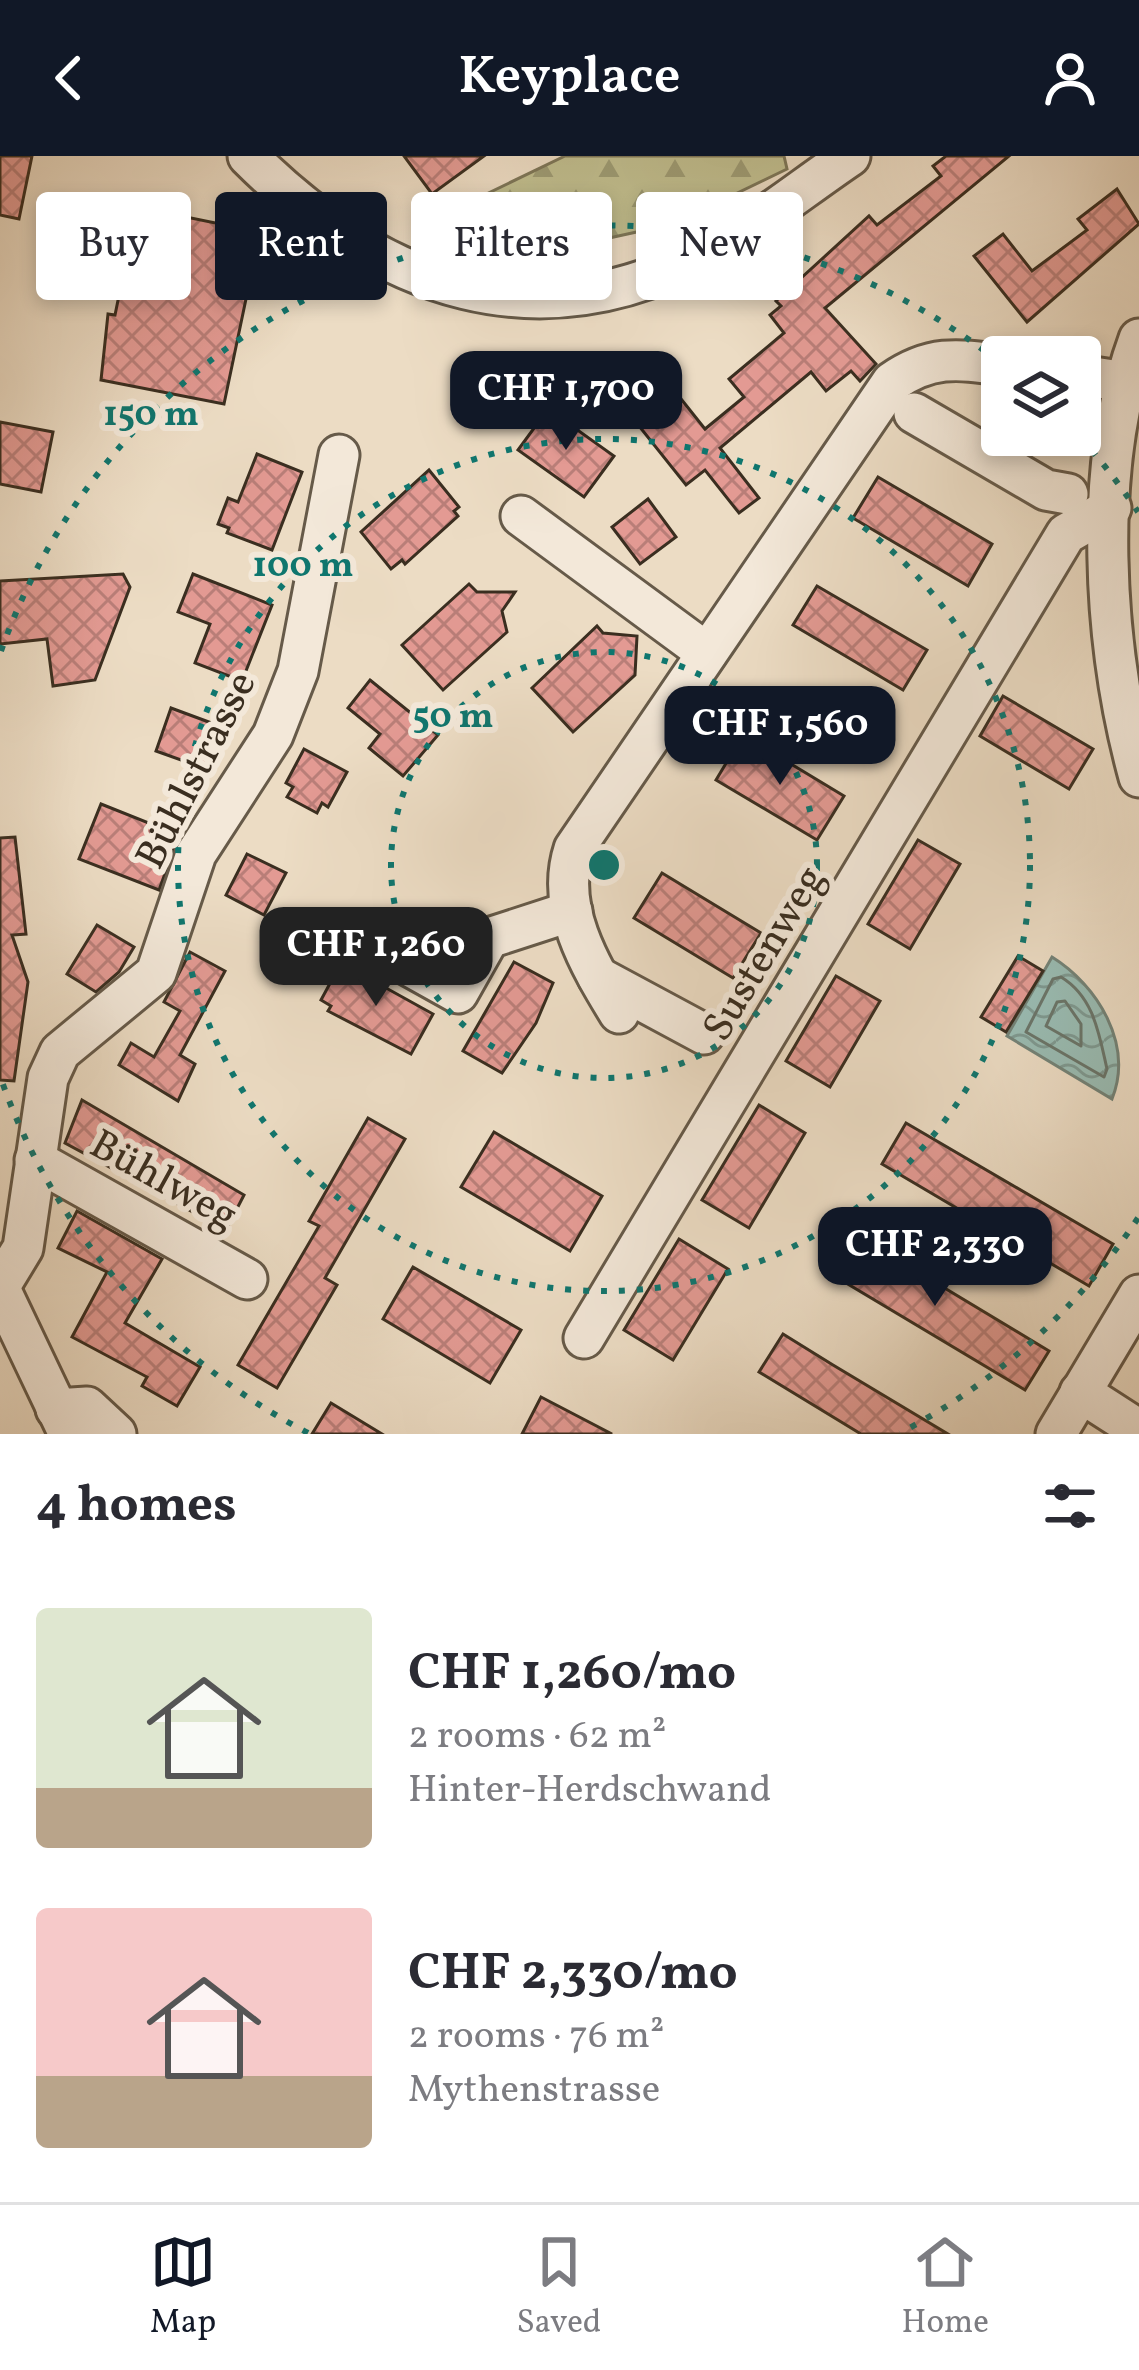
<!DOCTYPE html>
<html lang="en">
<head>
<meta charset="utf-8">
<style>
	body { margin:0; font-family:Vollkorn,serif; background:#f7f7f7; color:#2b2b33; height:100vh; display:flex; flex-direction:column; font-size:45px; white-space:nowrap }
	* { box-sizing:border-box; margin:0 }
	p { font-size:39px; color:#7c7c81 }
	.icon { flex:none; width:66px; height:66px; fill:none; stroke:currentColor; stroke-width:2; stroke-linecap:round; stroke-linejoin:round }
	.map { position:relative; height:1278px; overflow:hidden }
	.sheet { display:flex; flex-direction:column; background:#fff; flex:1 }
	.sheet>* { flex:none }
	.guide { position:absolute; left:36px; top:36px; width:1068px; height:108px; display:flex; gap:24px }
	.tools { position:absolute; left:981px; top:180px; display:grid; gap:24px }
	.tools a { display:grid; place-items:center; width:120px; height:120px; border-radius:12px; background:#fff; box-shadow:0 6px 18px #0003; font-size:60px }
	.price { position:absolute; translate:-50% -102px; padding:0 27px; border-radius:24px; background:#111827; color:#fff; font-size:39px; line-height:78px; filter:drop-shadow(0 3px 6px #0008) }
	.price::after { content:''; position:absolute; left:50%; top:72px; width:36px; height:27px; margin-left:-18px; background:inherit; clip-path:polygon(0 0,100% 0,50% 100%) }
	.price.active { background:#222; color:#fff }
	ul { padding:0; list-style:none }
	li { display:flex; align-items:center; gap:36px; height:300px; padding:0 36px }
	li span { display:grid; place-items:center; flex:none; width:336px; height:240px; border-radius:12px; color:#555 }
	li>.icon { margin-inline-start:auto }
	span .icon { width:144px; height:144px; fill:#fffc; stroke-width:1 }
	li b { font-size:51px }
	h2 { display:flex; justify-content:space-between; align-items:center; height:144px; padding:0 36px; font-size:51px }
	.tag { padding:0 42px; border-radius:12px; background:#fff; box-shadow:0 6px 18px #0003; font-size:42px; line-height:108px }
	.tag.active { background:#111827; color:#fff }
	header { display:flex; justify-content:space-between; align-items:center; height:156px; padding:0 36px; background:#111827; color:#fff; font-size:54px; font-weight:600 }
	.tab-bar { display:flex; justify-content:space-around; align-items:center; height:168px; border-top:3px solid #e1e1e2; background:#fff; font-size:33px; color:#7c7c81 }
	.tab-bar a { display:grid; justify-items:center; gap:6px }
	.tab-bar .active { color:#111827 }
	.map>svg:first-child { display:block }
</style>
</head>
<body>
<header><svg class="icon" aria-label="back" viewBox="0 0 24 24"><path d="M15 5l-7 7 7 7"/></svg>Keyplace<svg class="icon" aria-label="person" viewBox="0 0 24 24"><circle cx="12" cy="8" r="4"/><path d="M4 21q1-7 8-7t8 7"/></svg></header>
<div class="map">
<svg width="1139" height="1278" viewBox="0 0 1139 1278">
	<defs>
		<pattern id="forest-firs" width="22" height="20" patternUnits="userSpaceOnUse" patternTransform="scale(3)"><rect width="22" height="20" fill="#c0be8f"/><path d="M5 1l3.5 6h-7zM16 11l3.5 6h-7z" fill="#9d9b74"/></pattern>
		<pattern id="water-waves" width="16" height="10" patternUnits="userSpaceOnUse" patternTransform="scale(3)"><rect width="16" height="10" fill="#99bcb3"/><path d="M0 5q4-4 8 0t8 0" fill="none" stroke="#7e9991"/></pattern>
		<pattern id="building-cross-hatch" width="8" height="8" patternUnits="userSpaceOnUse" patternTransform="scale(3)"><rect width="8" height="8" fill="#e39a93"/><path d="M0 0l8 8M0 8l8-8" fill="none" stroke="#b97e78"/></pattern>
	</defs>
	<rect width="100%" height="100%" fill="#ecdcc4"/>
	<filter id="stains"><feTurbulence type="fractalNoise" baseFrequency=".00167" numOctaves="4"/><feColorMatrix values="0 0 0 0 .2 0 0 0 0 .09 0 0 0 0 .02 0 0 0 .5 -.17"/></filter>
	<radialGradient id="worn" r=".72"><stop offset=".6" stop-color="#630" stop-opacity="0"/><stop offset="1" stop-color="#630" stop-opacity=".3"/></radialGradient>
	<path fill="url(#forest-firs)" stroke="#7d7658" stroke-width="3" d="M 565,0 L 784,0 L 787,13 L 673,68 L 550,95 L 438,88 L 449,56 Z"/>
	<path fill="url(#water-waves)" stroke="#738378" stroke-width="3" d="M 1052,801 C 1097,829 1134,888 1112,943 L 1007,880 Z"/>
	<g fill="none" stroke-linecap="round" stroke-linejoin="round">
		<g stroke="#6a756a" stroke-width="3">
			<path d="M 1061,821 C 1094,841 1099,878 1107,913 L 1104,921 L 1026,876 L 1053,823 Z"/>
			<path d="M 1065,845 L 1081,868 L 1081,890 L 1046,870 L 1057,846 Z"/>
		</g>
	</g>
	<g fill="url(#building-cross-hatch)" stroke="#3a2e20" stroke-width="3">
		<path d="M 0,0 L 32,0 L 19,63 L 0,59 Z"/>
		<path d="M 404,0 L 484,0 L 432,38 Z"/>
		<path d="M 946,0 L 1009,0 L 825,152 L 876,208 L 860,225 L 851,215 L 826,235 L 811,216 L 720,292 L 759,342 L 739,357 L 705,314 L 686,329 L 639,270 L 678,239 L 705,273 L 744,241 L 729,223 L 784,177 L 770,159 L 781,150 L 776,145 L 869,60 L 877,69 L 941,20 L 933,10 Z"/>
		<path d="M 1117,33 L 1139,68 L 1027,166 L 974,100 L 1003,78 L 1032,115 L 1087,74 L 1078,63 Z"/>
		<path d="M 137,51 L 260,76 L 224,248 L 101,224 L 108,158 L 115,159 Z"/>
		<path d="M 548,253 L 614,300 L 584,341 L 518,294 Z"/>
		<path d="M 0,266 L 53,276 L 41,336 L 0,328 Z"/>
		<path d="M 257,298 L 302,316 L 272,394 L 227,377 L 229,372 L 218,368 L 228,342 L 238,346 Z"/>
		<path d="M 429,314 L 459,351 L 454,355 L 458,360 L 405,408 L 402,404 L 391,413 L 361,376 Z"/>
		<path d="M 878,321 L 992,388 L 968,430 L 853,362 Z"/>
		<path d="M 648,343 L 676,381 L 640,408 L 612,371 Z"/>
		<path d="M 123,418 L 130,431 L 95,524 L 53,530 L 47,483 L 0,488 L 0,425 Z"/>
		<path d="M 193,418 L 272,449 L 242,525 L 195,507 L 210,468 L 178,456 Z"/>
		<path d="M 469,428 L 477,436 L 515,436 L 502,455 L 507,476 L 443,534 L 402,489 Z"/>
		<path d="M 817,430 L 927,494 L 903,534 L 793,469 Z"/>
		<path d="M 597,470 L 603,477 L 637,480 L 635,519 L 573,576 L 532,532 Z"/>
		<path d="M 370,524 L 438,579 L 403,620 L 369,592 L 380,578 L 348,552 Z"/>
		<path d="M 1003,540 L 1093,593 L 1069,633 L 980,580 Z"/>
		<path d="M 171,552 L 225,572 L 209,614 L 156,595 Z"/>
		<path d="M 743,579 L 844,640 L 817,684 L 716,624 Z"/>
		<path d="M 304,593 L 347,616 L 328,651 L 322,647 L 317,657 L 287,641 L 293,631 L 286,627 Z"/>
		<path d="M 101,648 L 179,679 L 159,734 L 79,703 Z"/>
		<path d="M 15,681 L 26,778 L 12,779 L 28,826 L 14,925 L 0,924 L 0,682 Z"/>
		<path d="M 918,684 L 960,708 L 910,793 L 868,768 Z"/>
		<path d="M 247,698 L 286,717 L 264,759 L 226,739 Z"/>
		<path d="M 662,717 L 761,777 L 733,822 L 634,762 Z"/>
		<path d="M 97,769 L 134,791 L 119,816 L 96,836 L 67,818 Z"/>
		<path d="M 190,796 L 225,815 L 180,899 L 195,908 L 178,945 L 119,909 L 131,887 L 154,901 L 180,855 L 164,846 Z"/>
		<path d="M 1018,800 L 1043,815 L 1006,876 L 981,861 Z"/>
		<path d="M 514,806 L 553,827 L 536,867 L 502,917 L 463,895 Z"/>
		<path d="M 341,807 L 433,858 L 411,898 L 328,855 L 331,850 L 321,844 Z"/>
		<path d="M 836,820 L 880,845 L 830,931 L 786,905 Z"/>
		<path d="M 82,944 L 244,1039 L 226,1074 L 65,987 Z"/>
		<path d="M 759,949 L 805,977 L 749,1072 L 702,1044 Z"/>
		<path d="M 368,962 L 405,983 L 325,1122 L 337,1129 L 277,1232 L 238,1209 L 319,1070 L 309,1065 Z"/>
		<path d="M 906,967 L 1113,1088 L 1089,1130 L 882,1008 Z"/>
		<path d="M 494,976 L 602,1040 L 570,1095 L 461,1031 Z"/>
		<path d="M 77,1055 L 162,1103 L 125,1167 L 200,1211 L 177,1250 L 142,1230 L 147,1221 L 72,1181 L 107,1116 L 58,1092 Z"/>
		<path d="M 845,1072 L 1049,1195 L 1025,1234 L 821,1112 Z"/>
		<path d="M 679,1083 L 728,1113 L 673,1204 L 624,1174 Z"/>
		<path d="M 413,1111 L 521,1174 L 490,1227 L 383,1163 Z"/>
		<path d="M 783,1178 L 833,1209 L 948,1278 L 861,1278 L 759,1216 Z"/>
		<path d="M 541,1241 L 612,1278 L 522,1278 Z"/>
		<path d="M 331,1247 L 382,1278 L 312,1278 Z"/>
	</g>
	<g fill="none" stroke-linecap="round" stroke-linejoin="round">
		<defs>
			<g id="minor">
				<path d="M 248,0 C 380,132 539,191 713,93 C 760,67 804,31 850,0"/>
				<path d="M 1139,183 C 1092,311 1103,490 1139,621"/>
				<path d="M 1080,219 L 1139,228"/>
				<path d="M 914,257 L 1046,334 L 1068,338"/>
				<path d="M 521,360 L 707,497"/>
				<path d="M 347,775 L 458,837 L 489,782 L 572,755"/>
				<path d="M 598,821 L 704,878"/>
				<path d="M 619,857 C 589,808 555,751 574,693 L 892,226 C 931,199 957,203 1002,209"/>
				<path d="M 35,1004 L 247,1123"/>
				<path d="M 0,1130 L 23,1092 L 48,922 L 60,896 L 156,817 L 196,698 L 273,579 L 298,515 L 339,299"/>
				<path d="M 0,1133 L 69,1278"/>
				<path d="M 584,1182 L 1066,378 L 1111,352"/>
				<path d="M 1080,1236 L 1139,1274"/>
				<path d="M 56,1253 L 87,1251 L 116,1278"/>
				<path d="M 1056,1278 L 1139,1139"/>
			</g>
		</defs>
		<use href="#minor" stroke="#665a49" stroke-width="45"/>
		<use href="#minor" stroke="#f3e8d9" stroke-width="39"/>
	</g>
	<g fill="none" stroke="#0f766e" stroke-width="6" stroke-dasharray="6 12">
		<circle cx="604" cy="709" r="213"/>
		<circle cx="604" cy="709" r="426"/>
		<path d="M1138 1062A640 640 0 0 1 900 1277M308 1277A640 640 0 0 1 1 923M1 495A640 640 0 0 1 998 205M1080 281A640 640 0 0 1 1138 356"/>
	</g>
	<g text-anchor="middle" stroke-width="12" stroke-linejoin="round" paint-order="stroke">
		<g font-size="42" fill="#3a2e20" stroke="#f3e8d9">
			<text transform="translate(194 613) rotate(-63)" y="15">Bühlstrasse</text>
			<text transform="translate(762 796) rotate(-59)" y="15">Sustenweg</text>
			<text transform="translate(165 1022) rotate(29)" y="15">Bühlweg</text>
		</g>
	</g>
	<circle cx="604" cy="709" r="18" fill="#0f766e" stroke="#f3e8d9" stroke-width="6"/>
	<g font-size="36" text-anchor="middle" font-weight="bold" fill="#0f766e" stroke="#f3e8d9" stroke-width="12" stroke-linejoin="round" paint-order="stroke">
		<text x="151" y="269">150 m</text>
		<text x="303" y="420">100 m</text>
		<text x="453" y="571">50 m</text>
	</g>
	<rect width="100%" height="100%" filter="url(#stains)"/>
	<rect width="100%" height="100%" fill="url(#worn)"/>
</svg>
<div class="tools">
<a><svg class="icon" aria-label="layers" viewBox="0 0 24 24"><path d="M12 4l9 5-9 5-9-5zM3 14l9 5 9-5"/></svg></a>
</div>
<b class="price" style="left:566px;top:297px">CHF 1,700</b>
<b class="price" style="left:780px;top:632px">CHF 1,560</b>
<b class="price active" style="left:376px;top:853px">CHF 1,260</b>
<b class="price" style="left:935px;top:1153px">CHF 2,330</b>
<div class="guide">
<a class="tag">Buy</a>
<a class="tag active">Rent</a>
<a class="tag">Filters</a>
<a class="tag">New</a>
</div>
</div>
<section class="sheet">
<h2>4 homes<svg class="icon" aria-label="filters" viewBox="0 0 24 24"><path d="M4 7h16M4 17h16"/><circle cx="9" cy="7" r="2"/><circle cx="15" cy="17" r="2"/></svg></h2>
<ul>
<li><span style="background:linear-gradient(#dfe7d0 75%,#b9a48a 0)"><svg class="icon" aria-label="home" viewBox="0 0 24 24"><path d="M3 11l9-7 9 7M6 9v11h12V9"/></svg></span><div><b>CHF 1,260/mo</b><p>2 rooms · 62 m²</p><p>Hinter-Herdschwand</p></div></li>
<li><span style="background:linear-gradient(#f6c9c9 70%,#b9a48a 0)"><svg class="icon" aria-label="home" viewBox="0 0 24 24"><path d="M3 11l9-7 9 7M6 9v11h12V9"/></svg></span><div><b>CHF 2,330/mo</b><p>2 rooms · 76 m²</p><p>Mythenstrasse</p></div></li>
</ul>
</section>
<nav class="tab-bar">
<a class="active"><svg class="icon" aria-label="map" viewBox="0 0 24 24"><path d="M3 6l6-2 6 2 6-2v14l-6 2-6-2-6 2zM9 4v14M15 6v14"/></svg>Map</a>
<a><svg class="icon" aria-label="saved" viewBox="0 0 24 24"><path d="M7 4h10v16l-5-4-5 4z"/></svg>Saved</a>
<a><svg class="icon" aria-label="home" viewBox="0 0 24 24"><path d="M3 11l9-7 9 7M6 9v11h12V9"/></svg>Home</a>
</nav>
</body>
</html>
